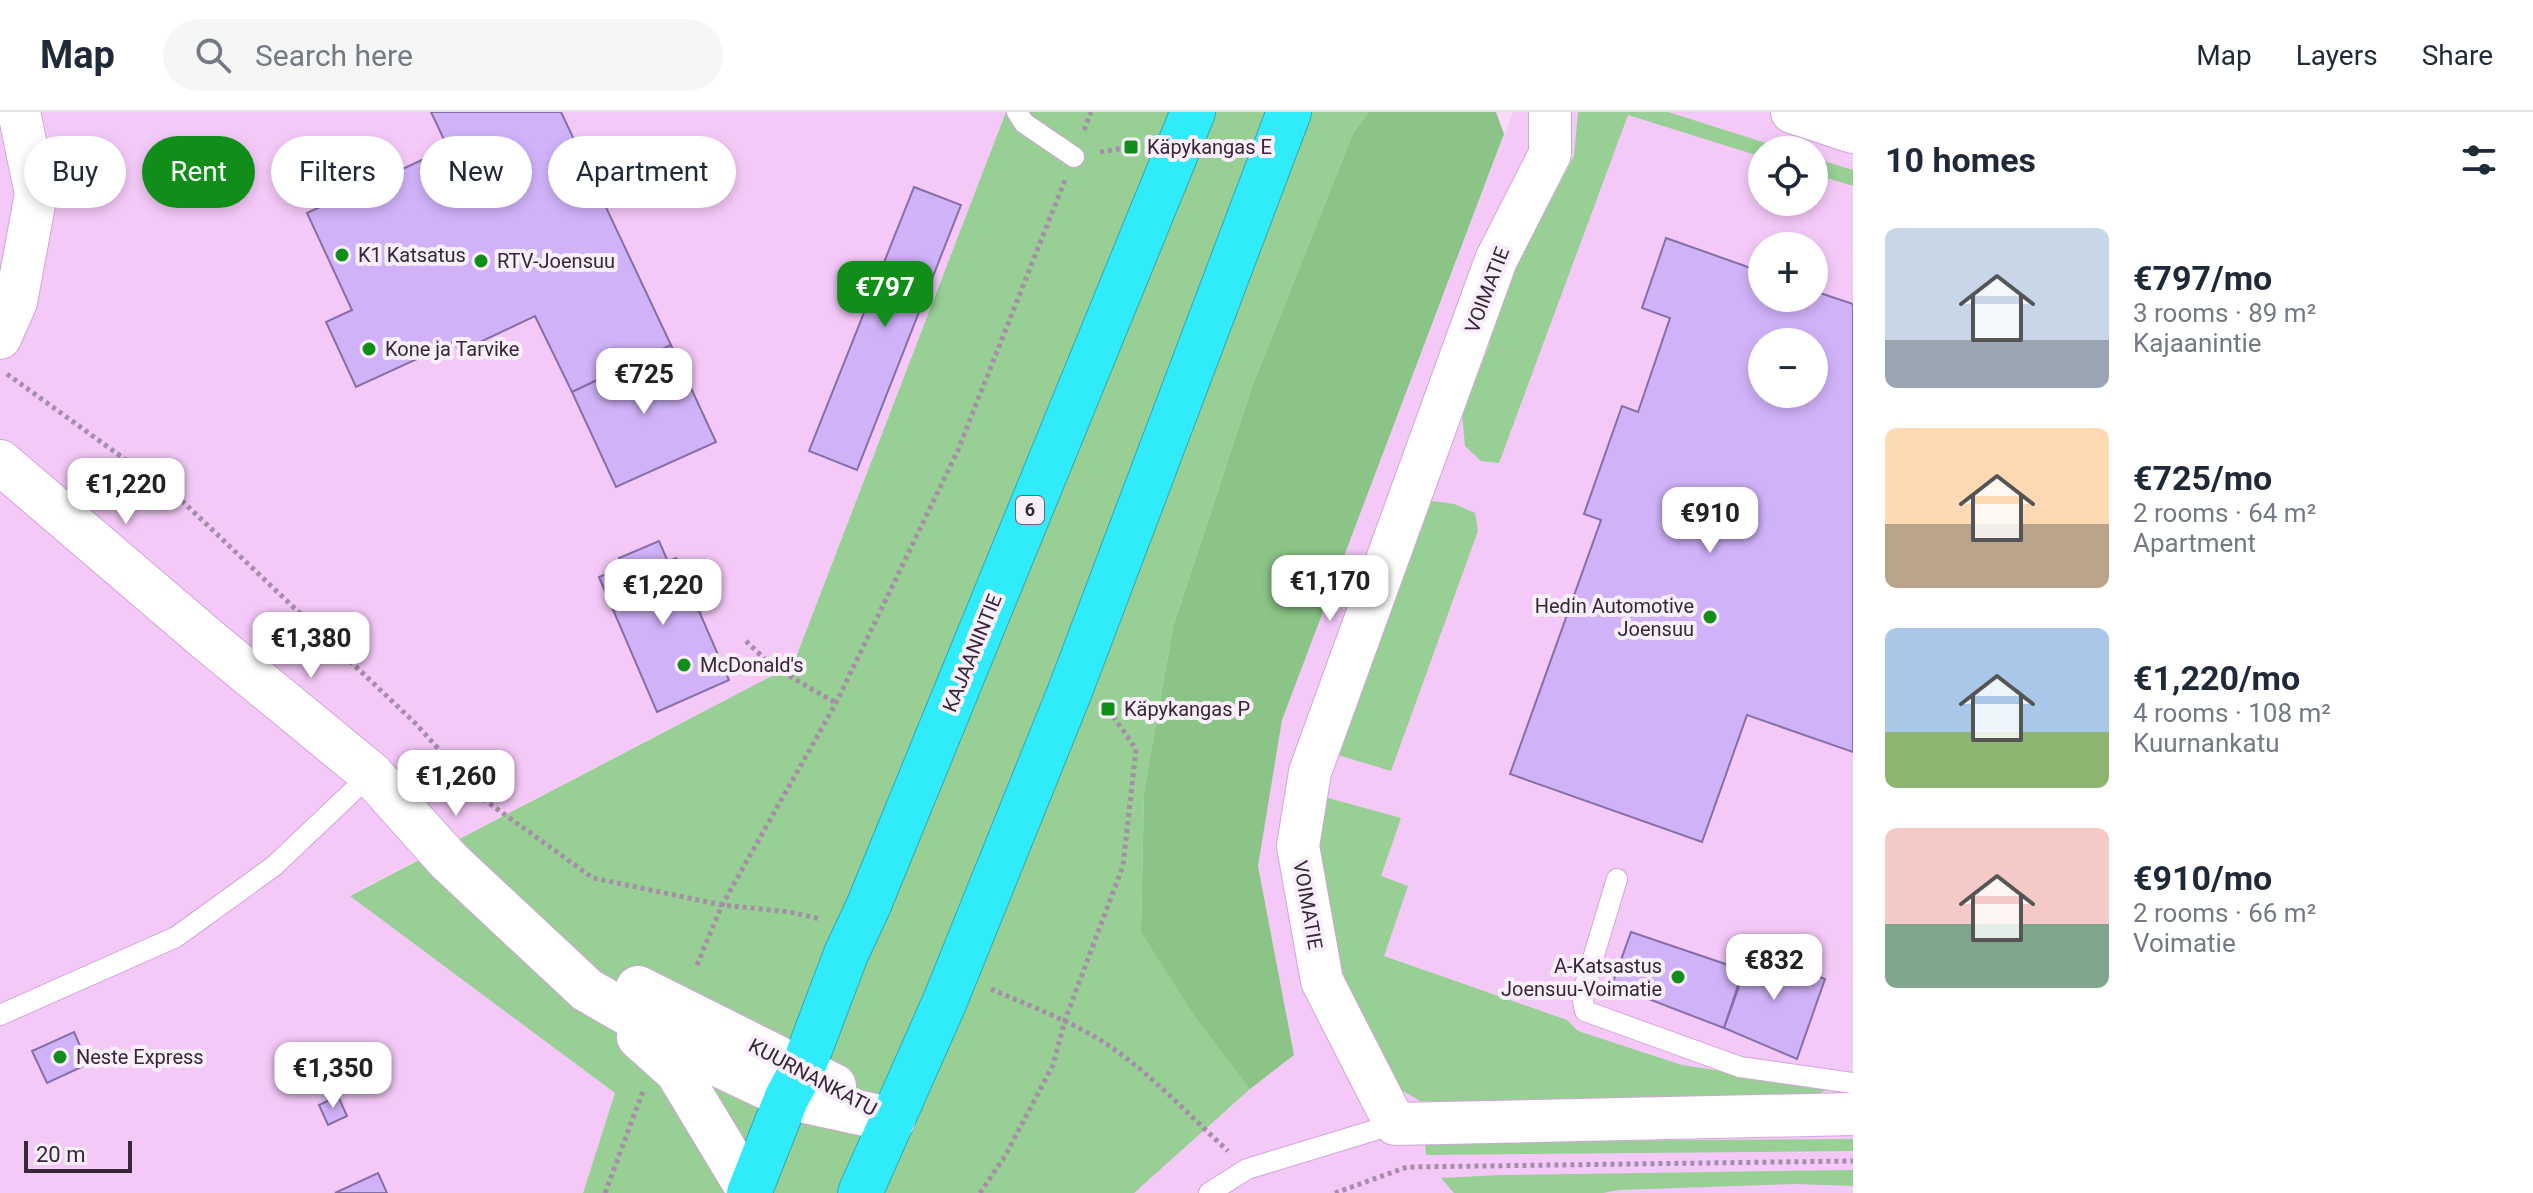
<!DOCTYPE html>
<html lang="en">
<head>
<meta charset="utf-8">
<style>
	body { margin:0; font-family:Roboto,sans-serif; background:#f6f6f7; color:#1f2937; height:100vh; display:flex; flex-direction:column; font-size:30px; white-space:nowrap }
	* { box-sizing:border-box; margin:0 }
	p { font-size:26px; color:#747a83 }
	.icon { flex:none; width:44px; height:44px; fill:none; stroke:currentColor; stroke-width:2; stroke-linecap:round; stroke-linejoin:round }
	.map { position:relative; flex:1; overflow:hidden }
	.side { display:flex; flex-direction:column; background:#fff; width:680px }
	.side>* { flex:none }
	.hud { position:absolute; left:24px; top:24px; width:760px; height:72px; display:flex; gap:16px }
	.fabs { position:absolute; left:1748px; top:24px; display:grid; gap:16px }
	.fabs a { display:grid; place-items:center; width:80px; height:80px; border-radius:50%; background:#fff; box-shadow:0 4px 12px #0003; font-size:40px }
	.scale { position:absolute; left:24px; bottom:20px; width:108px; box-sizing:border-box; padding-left:8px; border:4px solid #38253a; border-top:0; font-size:22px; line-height:28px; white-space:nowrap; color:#38253a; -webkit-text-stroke:6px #f9effa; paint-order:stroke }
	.price { position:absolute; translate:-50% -68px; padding:0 18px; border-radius:16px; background:#fff; color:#222; font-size:26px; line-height:52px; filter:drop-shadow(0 2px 4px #0008) }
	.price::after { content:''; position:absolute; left:50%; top:48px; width:24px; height:18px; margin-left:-12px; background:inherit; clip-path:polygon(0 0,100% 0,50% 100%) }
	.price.selected { background:#118e1a; color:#fff }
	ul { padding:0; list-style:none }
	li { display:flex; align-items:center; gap:24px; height:200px; padding:0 32px }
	li span { display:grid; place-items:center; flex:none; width:224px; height:160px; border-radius:12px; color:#555 }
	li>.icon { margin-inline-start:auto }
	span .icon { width:96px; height:96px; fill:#fffc; stroke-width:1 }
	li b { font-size:34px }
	h2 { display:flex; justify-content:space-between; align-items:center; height:96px; padding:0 32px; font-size:34px }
	.tag { padding:0 28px; border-radius:36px; background:#fff; box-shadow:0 4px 12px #0003; font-size:28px; line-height:72px }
	.tag.selected { background:#118e1a; color:#fff }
	header { display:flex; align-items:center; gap:48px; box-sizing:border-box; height:112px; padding:0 40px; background:#fff; border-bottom:2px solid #e0e1e3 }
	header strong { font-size:38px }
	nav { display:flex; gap:44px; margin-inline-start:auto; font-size:28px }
	.search { width:560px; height:72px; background:#f6f6f7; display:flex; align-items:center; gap:20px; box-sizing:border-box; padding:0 28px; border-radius:44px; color:#747a83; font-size:30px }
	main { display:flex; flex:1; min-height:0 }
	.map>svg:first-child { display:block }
</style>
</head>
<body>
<header>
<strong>Map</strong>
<div class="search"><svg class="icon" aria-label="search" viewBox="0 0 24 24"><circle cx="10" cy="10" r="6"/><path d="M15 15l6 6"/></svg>Search here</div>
<nav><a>Map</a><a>Layers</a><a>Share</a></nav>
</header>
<main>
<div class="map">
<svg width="1853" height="1081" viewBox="0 0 1853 1081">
	<rect width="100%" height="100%" fill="#f8dbfb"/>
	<g fill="#f4c9f8" fill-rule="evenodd">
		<path d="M 0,0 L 1006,0 L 793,553 L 350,783 L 615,981 L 583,1081 L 0,1081 Z"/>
		<path d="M 1513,0 L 1853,0 L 1853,1081 L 1134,1081 L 1250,977 L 1294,943 L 1258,754 L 1282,608 ZM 1762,38 L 1814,38 L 1814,90 L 1762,90 ZM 1762,134 L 1814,134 L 1814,186 L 1762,186 ZM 1762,230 L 1814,230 L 1814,282 L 1762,282 Z"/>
	</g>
	<g fill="#97cf94">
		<path d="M 1006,0 L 1369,0 L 1353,21 L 1254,269 L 1173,515 L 1144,680 L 1141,820 L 1250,977 L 1134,1081 L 583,1081 L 615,981 L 350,784 L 793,553 Z"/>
		<path d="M 1578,0 L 1668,0 L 1788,38 L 1762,38 L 1762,45 L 1628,3 L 1499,351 L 1481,349 L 1465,334 L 1462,302 L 1489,233 L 1499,186 L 1574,44 Z"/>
		<path d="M 1814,46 L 1853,58 L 1853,74 L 1814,62 Z"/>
		<path d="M 1433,389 L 1454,392 L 1475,401 L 1478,419 L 1391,659 L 1338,643 L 1416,397 Z"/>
		<path d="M 1321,684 L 1401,706 L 1381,764 L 1408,774 L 1384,844 L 1567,908 L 1578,919 L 1682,953 L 1829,976 L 1816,984 L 1494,993 L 1420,989 L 1398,976 L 1375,945 L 1315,793 Z"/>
		<path d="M 1853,1027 L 1853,1039 L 1426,1043 L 1425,1030 Z"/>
		<path d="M 1853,1058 L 1853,1074 L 1796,1072 L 1619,1078 L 1603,1081 L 1454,1081 L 1441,1066 L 1500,1063 Z"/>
	</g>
	<path fill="#8ac487" d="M 1369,0 L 1496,0 L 1504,22 L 1282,608 L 1258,754 L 1294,943 L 1250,977 L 1196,906 L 1141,820 L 1144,680 L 1173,515 L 1254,269 L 1353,21 Z"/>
	<g fill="#d0b2f9" stroke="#866fa6" stroke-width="2" fill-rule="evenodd">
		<path d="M 431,0 L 561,0 L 671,233 L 572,280 L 535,204 L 459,240 L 454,230 L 356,275 L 326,210 L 352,198 L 307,101 L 448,36 Z"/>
		<path d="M 914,75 L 961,93 L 857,358 L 809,339 Z"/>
		<path d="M 1666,126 L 1762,160 L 1762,186 L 1814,186 L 1814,179 L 1853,192 L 1853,640 L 1747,603 L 1702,730 L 1510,662 L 1601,408 L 1584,402 L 1622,294 L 1638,300 L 1670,206 L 1642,196 ZM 1762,230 L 1814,230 L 1814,282 L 1762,282 Z"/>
		<path d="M 671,233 L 716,330 L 616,375 L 572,280 Z"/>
		<path d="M 659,429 L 668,450 L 676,446 L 729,568 L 657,600 L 599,465 L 623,455 L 619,446 Z"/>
		<path d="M 1631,820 L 1743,858 L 1724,916 L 1612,873 Z"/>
		<path d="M 1755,830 L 1790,842 L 1787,852 L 1825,867 L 1797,947 L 1724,916 Z"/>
		<path d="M 74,920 L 88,952 L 47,971 L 32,939 Z"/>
		<path d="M 338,984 L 347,1004 L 328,1013 L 319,993 Z"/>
		<path d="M 378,1061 L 387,1081 L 335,1081 Z"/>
	</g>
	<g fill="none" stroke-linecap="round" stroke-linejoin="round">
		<defs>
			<g id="lane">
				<path d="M 1017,0 L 1024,11 L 1074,45"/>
				<path d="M 1617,767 L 1585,873 L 1582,885 L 1585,899 L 1740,955 L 1853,971"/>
				<path d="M 0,903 L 176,825 L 274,754 L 371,662"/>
				<path d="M 1209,1081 L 1247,1057 L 1395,1012"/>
			</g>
			<g id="street">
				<path d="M 1550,0 L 1550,42 L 1496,148 L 1310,660 L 1298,734 L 1322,869 L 1395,1012 L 1853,1002"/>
				<path d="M 1792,0 L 1853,20"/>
				<path d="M 0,226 L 16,190 L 36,82 L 19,0"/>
			</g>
			<g id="secondary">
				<path d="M 0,350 L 208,528 L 371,662 L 449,749 L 587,878 L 711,949 L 787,985 L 893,1008"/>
				<path d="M 638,876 L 834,974"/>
				<path d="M 639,925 L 677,959 L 750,1080"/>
			</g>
			<g id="highway">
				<path d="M 749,1081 L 787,985 L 803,956 L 846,842 L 868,795 L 1193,0"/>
				<path d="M 860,1081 L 945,889 L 1070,579 L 1289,0"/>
			</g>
		</defs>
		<use href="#lane" stroke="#d3a4d8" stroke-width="22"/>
		<use href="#street" stroke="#d3a4d8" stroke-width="44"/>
		<use href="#secondary" stroke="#d3a4d8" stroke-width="46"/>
		<use href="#highway" stroke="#33a6b7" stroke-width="46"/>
		<g stroke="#a68ea9" stroke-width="5" stroke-dasharray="4 4" stroke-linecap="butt">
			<path d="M 1084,18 L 1091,0"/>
			<path d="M 1100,40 L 1131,35"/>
			<path d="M 7,262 L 180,387 L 415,611 L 486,689 L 593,766 L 722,793 L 790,800 L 820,807"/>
			<path d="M 746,529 L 772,554 L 836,591"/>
			<path d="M 697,853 L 722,793 L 836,591 L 958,338 L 1065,68"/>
			<path d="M 991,877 C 1034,896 1080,912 1118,940 C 1158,969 1192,1006 1228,1039"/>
			<path d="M 605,1081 L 643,979"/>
			<path d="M 980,1081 L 1005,1044 L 1053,953 L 1065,908 L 1123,754 L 1136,637 L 1108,597"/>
			<path d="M 1335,1081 L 1407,1055 L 1853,1049"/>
		</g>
		<use href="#lane" stroke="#fff" stroke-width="20"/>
		<use href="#street" stroke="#fff" stroke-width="42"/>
		<use href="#secondary" stroke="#fff" stroke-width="44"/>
		<use href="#highway" stroke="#30ecfb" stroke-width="44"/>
	</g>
	<g fill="#118e1a" stroke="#f9effa" stroke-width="3">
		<rect x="1123" y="27" width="16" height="16" rx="4"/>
		<circle cx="342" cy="143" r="8"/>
		<circle cx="481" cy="149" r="8"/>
		<circle cx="369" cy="237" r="8"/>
		<circle cx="1710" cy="505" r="8"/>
		<circle cx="684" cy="553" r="8"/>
		<rect x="1100" y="589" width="16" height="16" rx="4"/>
		<circle cx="1678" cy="865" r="8"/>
		<circle cx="60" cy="945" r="8"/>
	</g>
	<g text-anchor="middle" stroke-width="8" stroke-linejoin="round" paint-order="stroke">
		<rect fill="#f9effa" stroke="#726274" stroke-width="2" x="1016" y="384" width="28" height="28" rx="6"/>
		<g font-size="18" font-weight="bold" fill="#38253a">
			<text x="1030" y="404">6</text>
		</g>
		<g font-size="20" fill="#38253a" stroke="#f9effa" text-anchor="start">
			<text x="1147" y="42">Käpykangas E</text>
			<text x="358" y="150">K1 Katsatus</text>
			<text x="497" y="156">RTV-Joensuu</text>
			<text x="385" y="244">Kone ja Tarvike</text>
			<text x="1694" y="501" text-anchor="end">Hedin Automotive<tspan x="1694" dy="23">Joensuu</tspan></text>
			<text x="700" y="560">McDonald's</text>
			<text x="1124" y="604">Käpykangas P</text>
			<text x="1662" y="861" text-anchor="end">A-Katsastus<tspan x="1662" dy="23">Joensuu-Voimatie</tspan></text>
			<text x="76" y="952">Neste Express</text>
		</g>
		<g font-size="20" fill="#38253a" stroke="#f9effa">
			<text transform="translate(1487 178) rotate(-69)" y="7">VOIMATIE</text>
			<text transform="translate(972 541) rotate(-68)" y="7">KAJAANINTIE</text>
			<text transform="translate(1308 793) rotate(80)" y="7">VOIMATIE</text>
			<text transform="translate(813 965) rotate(28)" y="7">KUURNANKATU</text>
		</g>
	</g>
</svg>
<div class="fabs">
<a><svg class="icon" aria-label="locate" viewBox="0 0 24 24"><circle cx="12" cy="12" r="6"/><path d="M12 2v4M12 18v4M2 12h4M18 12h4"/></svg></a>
<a>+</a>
<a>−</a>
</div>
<div class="scale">20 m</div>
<b class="price selected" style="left:885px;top:217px">€797</b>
<b class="price" style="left:644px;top:304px">€725</b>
<b class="price" style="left:126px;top:414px">€1,220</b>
<b class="price" style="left:1710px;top:443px">€910</b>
<b class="price" style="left:1330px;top:511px">€1,170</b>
<b class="price" style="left:663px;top:515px">€1,220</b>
<b class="price" style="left:311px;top:568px">€1,380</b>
<b class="price" style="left:456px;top:706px">€1,260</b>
<b class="price" style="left:1774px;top:890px">€832</b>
<b class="price" style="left:333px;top:998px">€1,350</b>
<div class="hud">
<a class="tag">Buy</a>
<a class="tag selected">Rent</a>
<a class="tag">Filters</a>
<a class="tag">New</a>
<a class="tag">Apartment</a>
</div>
</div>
<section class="side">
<h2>10 homes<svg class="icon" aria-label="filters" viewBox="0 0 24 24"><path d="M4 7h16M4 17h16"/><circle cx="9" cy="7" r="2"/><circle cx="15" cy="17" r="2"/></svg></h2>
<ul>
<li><span style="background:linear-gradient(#c9d6e8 70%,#9aa5b1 0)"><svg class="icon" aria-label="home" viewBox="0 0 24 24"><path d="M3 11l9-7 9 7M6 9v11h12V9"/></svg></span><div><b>€797/mo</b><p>3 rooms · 89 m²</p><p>Kajaanintie</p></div></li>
<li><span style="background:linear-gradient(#ffd9b3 60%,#b9a48a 0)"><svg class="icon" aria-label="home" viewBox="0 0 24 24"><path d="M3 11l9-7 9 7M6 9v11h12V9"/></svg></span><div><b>€725/mo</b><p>2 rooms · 64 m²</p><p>Apartment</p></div></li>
<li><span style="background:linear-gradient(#a9c7e8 65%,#8fb573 0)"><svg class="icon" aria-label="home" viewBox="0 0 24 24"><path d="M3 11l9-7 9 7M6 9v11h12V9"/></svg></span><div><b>€1,220/mo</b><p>4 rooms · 108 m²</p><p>Kuurnankatu</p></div></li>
<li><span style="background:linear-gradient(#f6c9c9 60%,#7fa58c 0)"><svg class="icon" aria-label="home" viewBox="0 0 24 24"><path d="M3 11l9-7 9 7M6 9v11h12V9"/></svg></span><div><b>€910/mo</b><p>2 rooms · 66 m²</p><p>Voimatie</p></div></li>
</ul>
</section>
</main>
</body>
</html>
